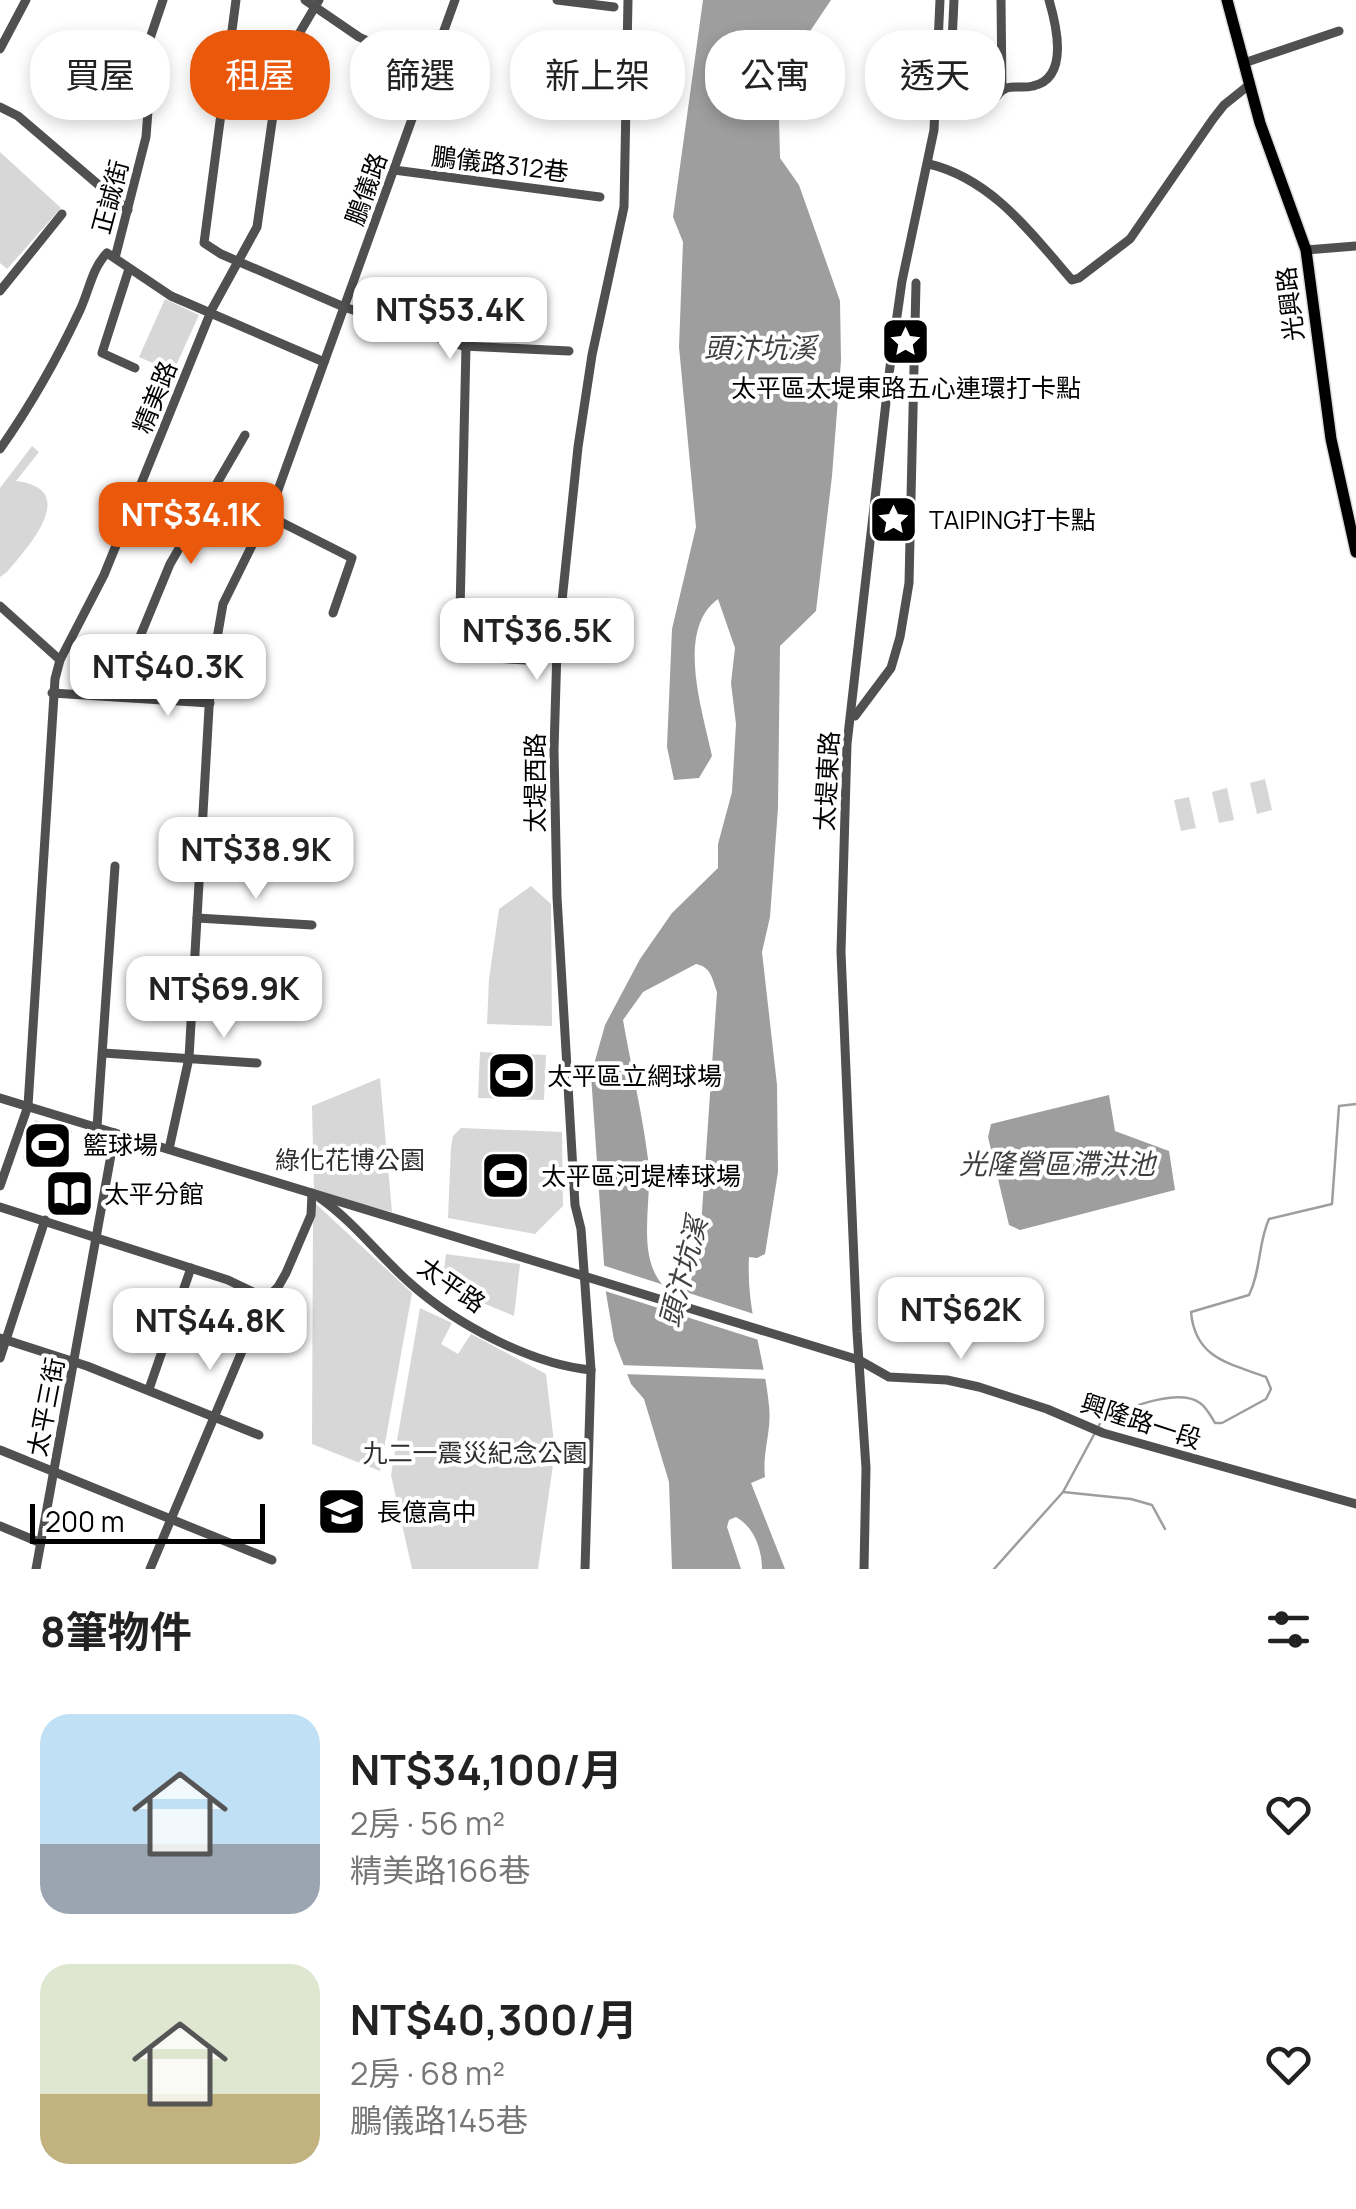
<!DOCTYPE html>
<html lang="zh-TW">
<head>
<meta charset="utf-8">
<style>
	body { margin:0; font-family:Manrope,"Noto Sans TC",sans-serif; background:#f6f6f6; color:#222; height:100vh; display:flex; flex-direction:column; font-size:38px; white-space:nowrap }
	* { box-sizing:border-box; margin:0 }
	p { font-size:32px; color:#767676 }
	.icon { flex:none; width:55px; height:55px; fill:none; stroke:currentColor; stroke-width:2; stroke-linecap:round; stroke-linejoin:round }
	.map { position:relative; height:1569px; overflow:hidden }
	.sheet { display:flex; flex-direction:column; background:#fff; flex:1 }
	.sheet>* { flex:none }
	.banner { position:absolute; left:30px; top:30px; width:1298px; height:90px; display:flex; gap:20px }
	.scale { position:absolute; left:30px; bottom:25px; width:235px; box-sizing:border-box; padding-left:10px; border:5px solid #000; border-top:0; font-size:28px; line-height:35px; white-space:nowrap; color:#000; -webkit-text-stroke:8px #fff; paint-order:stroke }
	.price { position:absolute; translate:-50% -85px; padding:0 22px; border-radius:20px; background:#fff; color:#222; font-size:32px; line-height:65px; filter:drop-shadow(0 2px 5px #0008) }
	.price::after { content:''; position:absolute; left:50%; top:60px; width:30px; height:22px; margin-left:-15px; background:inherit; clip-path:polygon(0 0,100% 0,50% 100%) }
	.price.on { background:#ea580c; color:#fff }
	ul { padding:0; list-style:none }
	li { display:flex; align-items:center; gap:30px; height:250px; padding:0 40px }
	li span { display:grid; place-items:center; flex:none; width:280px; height:200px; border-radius:30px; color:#555 }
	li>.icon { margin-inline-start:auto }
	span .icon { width:120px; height:120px; fill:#fffc; stroke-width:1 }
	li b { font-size:42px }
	h2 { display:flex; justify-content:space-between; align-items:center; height:120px; padding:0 40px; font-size:42px }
	.pill { padding:0 35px; border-radius:40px; background:#fff; box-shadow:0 5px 15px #0003; font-size:35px; line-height:90px }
	.pill.on { background:#ea580c; color:#fff }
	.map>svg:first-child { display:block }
</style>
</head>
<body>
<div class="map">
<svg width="1356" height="1569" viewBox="0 0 1356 1569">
	<rect width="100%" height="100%" fill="#fff"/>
	<g fill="#d7d7d7">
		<path d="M 0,152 L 61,208 L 7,269 L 0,263 Z"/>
		<path d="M 165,299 L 199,315 L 173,372 L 139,357 Z"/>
		<path d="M 32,446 L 39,452 L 16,481 C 82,489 27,548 7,572 L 0,577 L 0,488 Z"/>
		<path d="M 1265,779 L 1272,810 L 1257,814 L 1250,783 Z"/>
		<path d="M 1227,788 L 1234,820 L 1219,823 L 1212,792 Z"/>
		<path d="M 1189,797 L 1196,828 L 1181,831 L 1174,800 Z"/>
		<path d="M 531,886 L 551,904 L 552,1026 L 487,1024 L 489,979 L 499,909 Z"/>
		<path d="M 480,1052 L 546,1055 L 544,1100 L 478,1098 Z"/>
		<path d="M 380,1078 L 392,1212 L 314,1192 L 312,1106 Z"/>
		<path d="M 35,1120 L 72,1131 L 60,1170 L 23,1158 Z"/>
		<path d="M 461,1128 L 562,1132 L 563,1206 L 535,1234 L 448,1218 L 451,1147 L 453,1136 Z"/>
		<path d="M 316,1204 L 412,1293 L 380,1471 L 312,1444 L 313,1215 Z"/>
		<path d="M 446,1254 L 520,1264 L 514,1316 L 442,1286 Z"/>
		<path d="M 420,1308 L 452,1323 L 441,1344 L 458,1354 L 471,1334 L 546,1374 L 555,1451 L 538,1569 L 412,1569 L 391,1475 Z"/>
	</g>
	<g fill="#9e9e9e" fill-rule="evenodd">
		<path d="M 703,0 L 831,0 L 778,79 L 780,158 L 799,185 L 840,301 L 841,360 L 832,476 L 816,611 L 780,646 L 778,808 L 770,917 L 762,952 L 777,1085 L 778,1172 L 765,1254 L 757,1258 L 749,1257 C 746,1312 764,1353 769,1406 C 772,1430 762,1453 765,1477 L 751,1483 L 785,1569 L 762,1569 C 762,1549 754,1527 736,1517 L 729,1520 L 727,1527 L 741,1569 L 672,1569 L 669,1482 L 644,1399 L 631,1384 L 614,1340 L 606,1293 L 591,1075 L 605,1025 L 640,959 L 672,913 L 718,868 L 718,844 L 732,792 L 736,724 L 731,683 L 735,648 L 718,599 C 675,630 703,712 712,756 L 699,778 L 674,780 L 667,747 L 672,629 L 696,527 L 679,347 L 683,242 L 673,217 ZM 696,964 C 711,967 712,978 717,992 L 699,1255 L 690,1283 L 679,1291 L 670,1292 C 632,1262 654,1201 648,1159 C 642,1112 631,1066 623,1020 L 643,992 Z"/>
		<path d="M 1109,1095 L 1115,1131 L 1169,1151 L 1175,1190 L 1020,1230 L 1009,1225 L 988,1137 L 991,1124 Z"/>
	</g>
	<g fill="#fff">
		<path d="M 599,1264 L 757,1315 L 762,1341 L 605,1291 L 601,1295 Z"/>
		<path d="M 618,1365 L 768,1370 L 770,1379 L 622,1374 Z"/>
	</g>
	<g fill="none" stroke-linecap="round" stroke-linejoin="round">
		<g stroke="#9e9e9e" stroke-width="2.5">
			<path d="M 1063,1492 L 1131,1499 L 1152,1505 L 1165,1529"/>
			<path d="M 994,1569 L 1063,1492 L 1103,1418 C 1127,1409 1177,1387 1200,1403 C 1206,1407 1211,1416 1215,1423 L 1222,1423 L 1266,1399 L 1271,1389 L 1266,1377 C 1228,1363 1195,1358 1191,1312 L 1249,1295 C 1261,1271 1258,1243 1269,1219 L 1332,1204 L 1339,1106 L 1356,1104"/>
		</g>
		<defs>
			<path id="major" d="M 1227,0 L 1260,123 L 1306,250 L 1331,439 L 1356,552"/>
		</defs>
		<use href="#major" stroke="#dbdbdb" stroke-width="14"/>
		<g stroke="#505050" stroke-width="9">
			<path d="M 236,0 L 204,243 L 221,254 L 344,307 L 463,346 L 569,351"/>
			<path d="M 305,0 L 359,37 L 430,69"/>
			<path d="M 557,0 L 614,7"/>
			<path d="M 954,0 L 950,85 L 985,98 L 997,96 C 1008,81 1018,90 1033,86 C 1070,78 1056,24 1049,0"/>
			<path d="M 1001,0 L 1002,89"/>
			<path d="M 0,49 L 26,0"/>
			<path d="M 1244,63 L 1339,31"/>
			<path d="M 0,107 L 18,116 L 128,210"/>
			<path d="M 125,112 L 163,0"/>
			<path d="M 929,164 C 992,179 1031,233 1072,280 L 1079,278 L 1130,239 L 1213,119 L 1224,105 L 1249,85"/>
			<path d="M 394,170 L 600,197"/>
			<path d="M 1306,250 L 1356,246"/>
			<path d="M 115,258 L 146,137 L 149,98 L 160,60"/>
			<path d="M 129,269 L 102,353 L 135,368"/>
			<path d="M 0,291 L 62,214"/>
			<path d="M 466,346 L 459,656 L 526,660"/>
			<path d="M 0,449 C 31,405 57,359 80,310 C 89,291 92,268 107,253 L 171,296 L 324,362"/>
			<path d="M 267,515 L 352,558 L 333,613"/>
			<path d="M 0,606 L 60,660"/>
			<path d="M 52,693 L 210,703"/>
			<path d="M 128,697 L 134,651 L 170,564 L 245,435"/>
			<path d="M 855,716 L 891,668 L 900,637 L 909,583 L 916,283"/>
			<path d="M 197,918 L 312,925"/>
			<path d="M 103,1053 L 257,1063"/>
			<path d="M 0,1098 L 859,1360 L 889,1377 L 947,1380 L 979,1387 L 1047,1409 L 1103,1433 L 1356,1504"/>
			<path d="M 97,1127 L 115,866"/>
			<path d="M 169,1149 L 189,1058 L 211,673 L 223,604 L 274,501 L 455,0"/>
			<path d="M 0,1186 L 28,1106 L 55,679 L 60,660 L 104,575 L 212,309 L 257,227 L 280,66 L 319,0"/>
			<path d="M 320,1198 C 354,1222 380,1257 411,1284 C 456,1324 530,1364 591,1370"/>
			<path d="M 0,1207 L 228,1280 L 265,1298"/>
			<path d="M 170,1328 L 203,1341"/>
			<path d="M 0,1338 L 87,1366 L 259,1435"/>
			<path d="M 0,1358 L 45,1220"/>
			<path d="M 149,1389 L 191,1268"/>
			<path d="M 0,1450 L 272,1560"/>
			<path d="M 0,1526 L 41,1543"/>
			<path d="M 36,1569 L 115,1133"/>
			<path d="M 150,1569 L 248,1337 L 257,1308 L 278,1287 L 286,1273 L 311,1215 L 312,1193"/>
			<path d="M 585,1569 L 591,1370 L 581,1229 L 575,1205 L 557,897 L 554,750 L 557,649 L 578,447 L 592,355 L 624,207 L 628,0"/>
			<path d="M 864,1569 L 866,1468 L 857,1332 L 841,952 L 847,744 L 891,358 L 902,281 L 934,130 L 940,0"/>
		</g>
		<use href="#major" stroke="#000" stroke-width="11"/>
	</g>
	<defs>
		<symbol id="sight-square" viewBox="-11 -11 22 22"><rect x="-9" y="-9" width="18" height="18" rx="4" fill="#000" stroke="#fff"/><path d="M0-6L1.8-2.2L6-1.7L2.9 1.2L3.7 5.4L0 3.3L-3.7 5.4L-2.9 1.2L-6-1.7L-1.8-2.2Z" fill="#fff"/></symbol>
		<symbol id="stadium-square" viewBox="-11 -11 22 22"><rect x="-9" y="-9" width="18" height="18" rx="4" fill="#000" stroke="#fff"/><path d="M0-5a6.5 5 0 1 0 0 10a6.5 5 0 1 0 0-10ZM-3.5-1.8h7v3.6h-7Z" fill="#fff"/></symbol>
		<symbol id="library-square" viewBox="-11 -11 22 22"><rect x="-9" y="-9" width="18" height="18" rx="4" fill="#000" stroke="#fff"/><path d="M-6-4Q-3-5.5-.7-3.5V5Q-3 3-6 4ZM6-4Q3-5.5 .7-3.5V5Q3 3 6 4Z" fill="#fff"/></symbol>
		<symbol id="school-square" viewBox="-11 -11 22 22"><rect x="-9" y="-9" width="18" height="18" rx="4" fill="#000" stroke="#fff"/><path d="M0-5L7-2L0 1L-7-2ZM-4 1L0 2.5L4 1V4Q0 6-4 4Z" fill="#fff"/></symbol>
	</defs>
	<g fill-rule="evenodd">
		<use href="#sight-square" x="878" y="314" width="55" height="55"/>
		<use href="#sight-square" x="866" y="492" width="55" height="55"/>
		<use href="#stadium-square" x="484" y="1048" width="55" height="55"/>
		<use href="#stadium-square" x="20" y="1118" width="55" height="55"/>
		<use href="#stadium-square" x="478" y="1148" width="55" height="55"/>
		<use href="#library-square" x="42" y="1166" width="55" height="55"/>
		<use href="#school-square" x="314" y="1484" width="55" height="55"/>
	</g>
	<g text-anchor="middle" stroke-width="8" stroke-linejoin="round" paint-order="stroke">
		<g font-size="25" fill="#000" stroke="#fff">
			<text transform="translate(500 164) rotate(7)" y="9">鵬儀路312巷</text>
			<text transform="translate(366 189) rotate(-70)" y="9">鵬儀路</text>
			<text transform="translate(110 197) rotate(-75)" y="9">正誠街</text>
			<text transform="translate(1290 304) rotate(-97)" y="9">光興路</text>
			<text transform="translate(155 397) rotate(-68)" y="9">精美路</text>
			<text transform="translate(827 781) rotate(-87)" y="9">太堤東路</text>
			<text transform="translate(535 783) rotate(-90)" y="9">太堤西路</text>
			<text transform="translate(452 1285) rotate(35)" y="9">太平路</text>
			<text transform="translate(46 1407) rotate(-79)" y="9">太平三街</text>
			<text transform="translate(1141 1421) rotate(18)" y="9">興隆路一段</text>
		</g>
		<g font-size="25" fill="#000" stroke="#fff" text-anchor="start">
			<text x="906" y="397" text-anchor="middle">太平區太堤東路五心連環打卡點</text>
			<text x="929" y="529">TAIPING打卡點</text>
			<text x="547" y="1085">太平區立網球場</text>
			<text x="83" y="1154">籃球場</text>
			<text x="541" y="1185">太平區河堤棒球場</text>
			<text x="104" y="1203">太平分館</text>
			<text x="377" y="1521">長億高中</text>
		</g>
		<g font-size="25" fill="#2e2e2e" stroke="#fff">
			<text x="350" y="1169">綠化花博公園</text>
			<text x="475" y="1462">九二一震災紀念公園</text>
		</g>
		<g font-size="28" font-style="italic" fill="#3f3f3f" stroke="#fff">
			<text x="760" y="358">頭汴坑溪</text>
			<text x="1057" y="1174">光隆營區滯洪池</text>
			<text transform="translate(683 1272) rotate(-75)" y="10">頭汴坑溪</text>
		</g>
	</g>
</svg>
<div class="scale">200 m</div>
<b class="price" style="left:450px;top:362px">NT$53.4K</b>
<b class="price on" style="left:191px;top:567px">NT$34.1K</b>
<b class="price" style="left:537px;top:683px">NT$36.5K</b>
<b class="price" style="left:168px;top:719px">NT$40.3K</b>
<b class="price" style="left:256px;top:902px">NT$38.9K</b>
<b class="price" style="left:224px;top:1041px">NT$69.9K</b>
<b class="price" style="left:961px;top:1362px">NT$62K</b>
<b class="price" style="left:210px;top:1373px">NT$44.8K</b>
<div class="banner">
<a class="pill">買屋</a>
<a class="pill on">租屋</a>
<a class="pill">篩選</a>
<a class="pill">新上架</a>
<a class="pill">公寓</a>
<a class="pill">透天</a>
</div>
</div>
<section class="sheet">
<h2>8筆物件<svg class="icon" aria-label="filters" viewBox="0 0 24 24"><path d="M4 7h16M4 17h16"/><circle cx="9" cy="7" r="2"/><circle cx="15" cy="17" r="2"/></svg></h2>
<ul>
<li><span style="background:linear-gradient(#bfe0f5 65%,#9aa5b1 0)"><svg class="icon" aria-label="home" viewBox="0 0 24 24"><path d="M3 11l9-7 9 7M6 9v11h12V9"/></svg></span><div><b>NT$34,100/月</b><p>2房 · 56 m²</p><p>精美路166巷</p></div><svg class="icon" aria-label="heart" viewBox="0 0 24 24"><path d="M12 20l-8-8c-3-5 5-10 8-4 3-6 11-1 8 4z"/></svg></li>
<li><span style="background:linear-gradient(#dfe7d0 65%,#c2b280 0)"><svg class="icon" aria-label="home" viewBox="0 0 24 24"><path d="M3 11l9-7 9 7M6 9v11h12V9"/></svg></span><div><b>NT$40,300/月</b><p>2房 · 68 m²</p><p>鵬儀路145巷</p></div><svg class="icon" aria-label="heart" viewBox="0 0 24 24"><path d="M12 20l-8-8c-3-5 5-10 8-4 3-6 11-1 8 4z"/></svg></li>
</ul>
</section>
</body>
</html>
